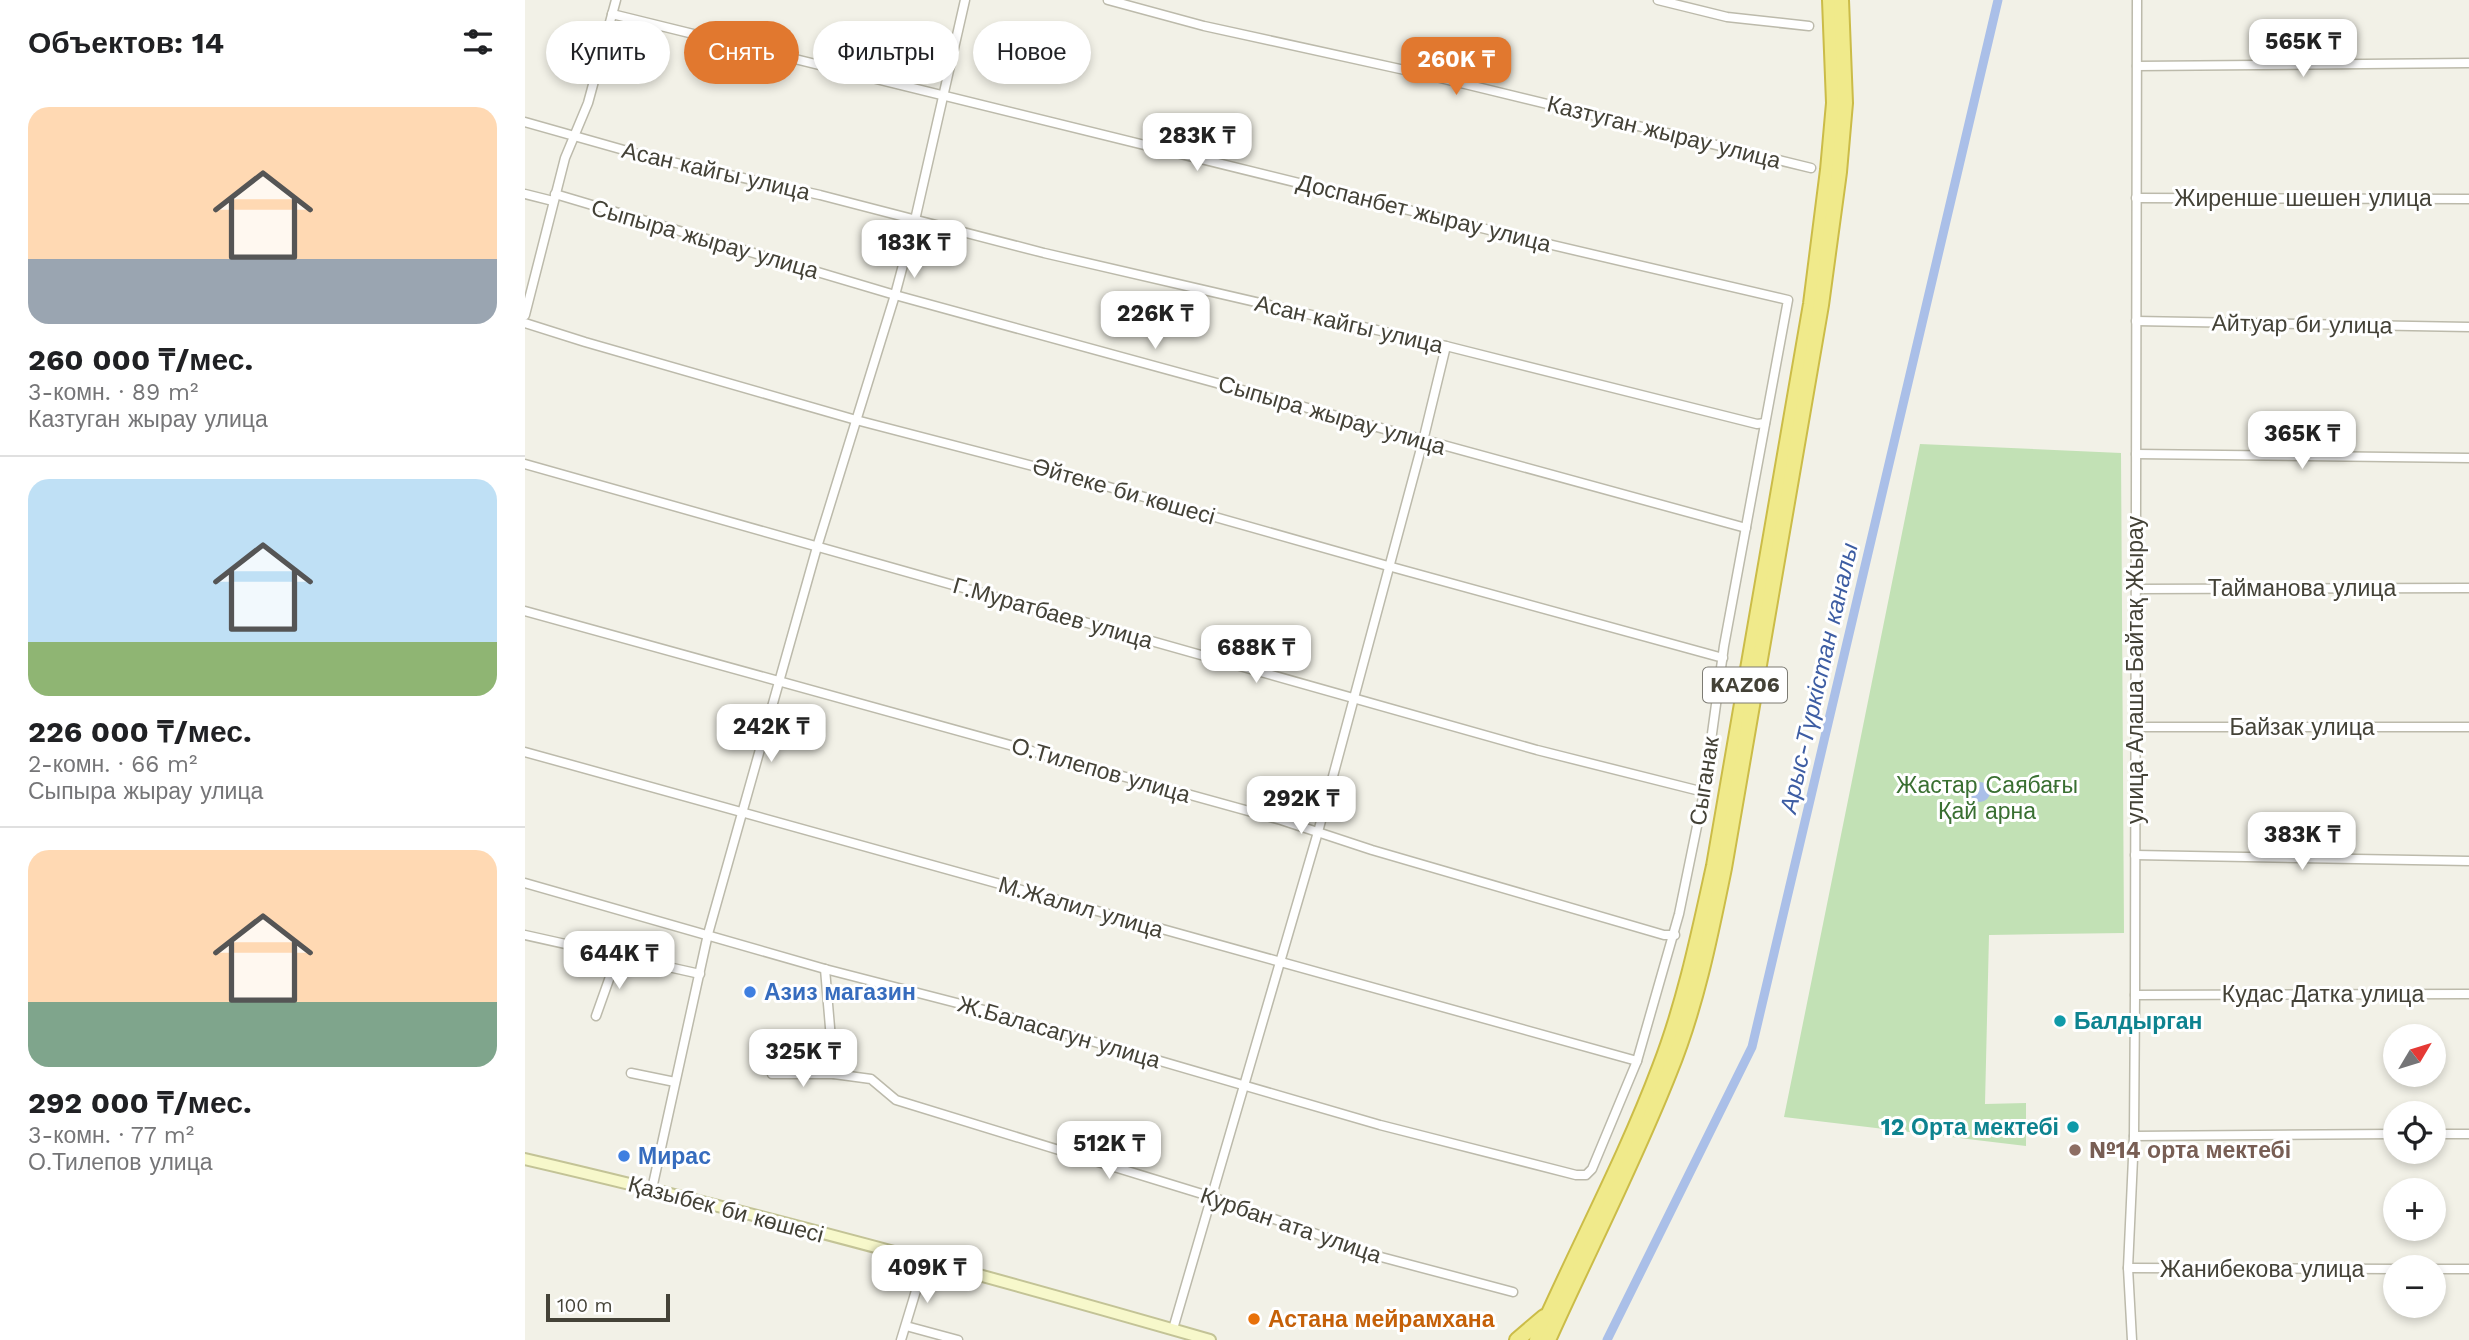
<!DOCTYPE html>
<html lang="ru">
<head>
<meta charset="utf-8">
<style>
	body { margin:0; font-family:"Work Sans",sans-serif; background:#f6f6f6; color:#202124; height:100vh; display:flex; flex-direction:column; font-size:26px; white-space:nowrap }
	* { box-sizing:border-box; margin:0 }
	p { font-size:23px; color:#757577 }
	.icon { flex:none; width:38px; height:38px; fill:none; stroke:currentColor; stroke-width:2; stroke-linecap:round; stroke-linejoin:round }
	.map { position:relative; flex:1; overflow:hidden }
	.side { display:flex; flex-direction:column; background:#fff; width:525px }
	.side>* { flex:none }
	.banner { position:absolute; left:21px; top:21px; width:665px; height:63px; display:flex; gap:14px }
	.needle { width:46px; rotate:52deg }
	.fabs { position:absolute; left:1858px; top:1024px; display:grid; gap:14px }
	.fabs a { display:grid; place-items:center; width:63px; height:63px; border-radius:50%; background:#fff; box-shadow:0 4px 10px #0003; font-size:35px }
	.scale { position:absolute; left:21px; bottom:18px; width:124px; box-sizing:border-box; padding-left:7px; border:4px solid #444237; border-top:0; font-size:19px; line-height:24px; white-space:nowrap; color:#444237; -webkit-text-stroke:5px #fff; paint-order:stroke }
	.price { position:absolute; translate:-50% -60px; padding:0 16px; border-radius:14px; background:#fff; color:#222; font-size:23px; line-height:46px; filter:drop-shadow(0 2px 4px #0008) }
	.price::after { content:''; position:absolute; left:50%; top:42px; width:21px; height:16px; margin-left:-10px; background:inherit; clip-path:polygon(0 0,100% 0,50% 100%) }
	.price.active { background:#e1782f; color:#fff }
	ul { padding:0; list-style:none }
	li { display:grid; align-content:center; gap:14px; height:371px; padding:0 28px }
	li+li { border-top:2px solid #e0e0e0 }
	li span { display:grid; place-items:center; height:217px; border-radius:21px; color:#555 }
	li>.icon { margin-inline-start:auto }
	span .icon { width:126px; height:126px; fill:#fffc; stroke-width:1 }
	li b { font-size:30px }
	h2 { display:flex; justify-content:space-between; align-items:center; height:84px; padding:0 28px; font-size:30px }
	.pill { padding:0 24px; border-radius:32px; background:#fff; box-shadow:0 4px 10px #0003; font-size:24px; line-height:63px }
	.pill.active { background:#e1782f; color:#fff }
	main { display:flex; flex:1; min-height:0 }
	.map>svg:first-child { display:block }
</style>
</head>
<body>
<main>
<section class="side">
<h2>Объектов: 14<svg class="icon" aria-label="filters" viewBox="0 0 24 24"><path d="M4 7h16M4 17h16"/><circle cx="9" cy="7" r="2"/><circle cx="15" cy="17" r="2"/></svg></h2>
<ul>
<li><span style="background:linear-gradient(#ffd9b3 70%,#9aa5b1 0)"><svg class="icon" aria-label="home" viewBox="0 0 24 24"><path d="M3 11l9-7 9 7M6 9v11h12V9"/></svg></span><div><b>260 000 ₸/мес.</b><p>3-комн. · 89 m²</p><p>Казтуган жырау улица</p></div></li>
<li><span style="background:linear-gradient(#bfe0f5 75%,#8fb573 0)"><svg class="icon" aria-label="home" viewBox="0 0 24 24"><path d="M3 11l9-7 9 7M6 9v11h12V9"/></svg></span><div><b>226 000 ₸/мес.</b><p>2-комн. · 66 m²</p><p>Сыпыра жырау улица</p></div></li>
<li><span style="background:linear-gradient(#ffd9b3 70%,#7fa58c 0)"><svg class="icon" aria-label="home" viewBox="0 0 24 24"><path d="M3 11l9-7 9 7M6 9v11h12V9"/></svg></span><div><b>292 000 ₸/мес.</b><p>3-комн. · 77 m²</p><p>О.Тилепов улица</p></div></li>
</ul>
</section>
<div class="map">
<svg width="1944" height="1340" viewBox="0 0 1944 1340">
	<rect width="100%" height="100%" fill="#f2f1e7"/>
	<path fill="#c2e1b5" d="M 1395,444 L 1596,453 L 1599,933 L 1464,935 L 1460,1104 L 1501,1103 L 1501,1146 L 1259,1117 Z"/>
	<circle fill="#aabfe8" cx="1455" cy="792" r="10"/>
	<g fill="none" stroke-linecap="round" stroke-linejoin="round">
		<path stroke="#aabfe8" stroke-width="9" d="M 1082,1340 L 1227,1047 L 1473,0"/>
		<defs>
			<g id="minor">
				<path d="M 583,0 L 679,26 L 907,76 L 1286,168"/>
				<path d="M 1133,0 L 1202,17 L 1284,26"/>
				<path d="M 1612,66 L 1944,63"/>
				<path d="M 0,122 L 120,156 L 295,195 L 519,253 L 921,346 L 1232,424 L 1240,423"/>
				<path d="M 0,194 L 28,201"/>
				<path d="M 30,194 L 370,295 L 1221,528"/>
				<path d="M 1611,198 L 1944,199"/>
				<path d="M 0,315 L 40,158 L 63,103 L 91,0"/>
				<path d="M 1611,321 L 1944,327"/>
				<path d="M 0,323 L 60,342 L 331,420 L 531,472 L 863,566 L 1198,658"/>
				<path d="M 1611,454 L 1944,458"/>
				<path d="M 0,464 L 1012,750 L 1179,792"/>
				<path d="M 1611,589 L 1944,588"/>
				<path d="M 0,611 L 756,820 L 847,850 L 1139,935 L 1150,935"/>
				<path d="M 1610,727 L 1944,727"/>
				<path d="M 0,752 L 1112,1061"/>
				<path d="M 1610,855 L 1944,861"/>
				<path d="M 0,883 L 300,969 L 463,1011 L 855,1125 L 1051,1175 L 1061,1175 L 1067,1169 L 1112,1061 L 1154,914 L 1179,792 L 1199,646 L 1263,300 L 997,238 L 87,14"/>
				<path d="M 0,935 L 175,974"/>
				<path d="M 300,969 L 309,1074 L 346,1079 L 371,1100 L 687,1197 L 856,1257 L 988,1292"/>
				<path d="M 1610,995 L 1944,994"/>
				<path d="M 71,1016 L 92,957"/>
				<path d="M 106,1073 L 150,1082"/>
				<path d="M 247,1074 L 309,1074"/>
				<path d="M 1909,1134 L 1944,1134"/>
				<path d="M 1609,1136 L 1871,1134"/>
				<path d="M 127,1189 L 183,934 L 292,547 L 370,295 L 390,220 L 440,0"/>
				<path d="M 1603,1268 L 1871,1269"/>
				<path d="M 1909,1269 L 1944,1269"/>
				<path d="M 381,1326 L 433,1340"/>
				<path d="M 648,1329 L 793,832 L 898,441 L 921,346"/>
				<path d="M 376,1340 L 400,1261"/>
				<path d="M 1607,1340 L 1603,1268 L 1609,1136 L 1610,995 L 1612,0"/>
			</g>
			<path id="secondary" d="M 0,1159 C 229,1212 459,1275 685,1340"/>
			<g id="trunk">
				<path d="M 992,1340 L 1019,1317"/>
				<path d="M 1012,1340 C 1052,1249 1100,1160 1135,1067 C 1160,1002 1174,934 1189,866 L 1286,304 L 1303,170 L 1309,103 L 1305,0"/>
				<path d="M 1023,1340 C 1063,1251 1108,1164 1144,1073 C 1171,1007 1185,937 1199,868 L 1296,305 L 1314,172 L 1320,103 L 1316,0"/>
			</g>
		</defs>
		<use href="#minor" stroke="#bcbaab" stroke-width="11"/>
		<use href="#secondary" stroke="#c3c396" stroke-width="14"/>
		<use href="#trunk" stroke="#cbbc48" stroke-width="18"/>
		<use href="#minor" stroke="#fff" stroke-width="8"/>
		<use href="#secondary" stroke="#f7f8cb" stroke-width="10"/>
		<use href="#trunk" stroke="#f0ea8b" stroke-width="14"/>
	</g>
	<g fill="#3f7fe0" stroke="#fff" stroke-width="2.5">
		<circle cx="225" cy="992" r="7"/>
		<circle cx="99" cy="1156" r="7"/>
	</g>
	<g fill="#0f9aa8" stroke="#fff" stroke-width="2.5">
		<circle cx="1535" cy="1021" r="7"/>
		<circle cx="1548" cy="1127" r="7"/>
	</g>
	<circle fill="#8d6e63" stroke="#fff" stroke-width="2.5" cx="1550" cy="1150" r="7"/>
	<circle fill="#e8710a" stroke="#fff" stroke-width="2.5" cx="729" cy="1319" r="7"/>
	<g text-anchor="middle" stroke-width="6" stroke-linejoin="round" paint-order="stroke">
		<rect fill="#fff" stroke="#7c7b73" stroke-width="2" x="1178" y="667.5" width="84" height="35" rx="5"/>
		<g font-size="21" font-weight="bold" fill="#444237">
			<text x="1220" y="692">KАZ06</text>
		</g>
		<g font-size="23" fill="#444237" stroke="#fff">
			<text transform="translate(1139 132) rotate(14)" y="8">Казтуган жырау улица</text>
			<text transform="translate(191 171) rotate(13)" y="8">Асан кайгы улица</text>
			<text x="1778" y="206">Жиренше шешен улица</text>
			<text transform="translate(899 213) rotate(14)" y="8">Доспанбет жырау улица</text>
			<text transform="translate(180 239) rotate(16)" y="8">Сыпыра жырау улица</text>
			<text transform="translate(824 324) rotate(13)" y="8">Асан кайгы улица</text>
			<text transform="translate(1777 324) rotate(1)" y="8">Айтуар би улица</text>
			<text transform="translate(807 415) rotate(16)" y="8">Сыпыра жырау улица</text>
			<text transform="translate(599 491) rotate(16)" y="8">Әйтеке би көшесі</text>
			<text x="1777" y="596">Тайманова улица</text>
			<text transform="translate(528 613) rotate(16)" y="8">Г.Муратбаев улица</text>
			<text transform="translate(1610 670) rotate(-90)" y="8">улица Алаша Байтақ Жырау</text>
			<text x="1777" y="735">Байзак улица</text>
			<text transform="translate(576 770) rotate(16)" y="8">О.Тилепов улица</text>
			<text transform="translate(1179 781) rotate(-81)" y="8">Сыганак</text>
			<text transform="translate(556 907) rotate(16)" y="8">М.Жалил улица</text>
			<text x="1798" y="1002">Кудас Датка улица</text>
			<text transform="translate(534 1032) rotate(16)" y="8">Ж.Баласагун улица</text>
			<text transform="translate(201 1209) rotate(15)" y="8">Қазыбек би көшесі</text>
			<text transform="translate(766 1225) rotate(19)" y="8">Курбан ата улица</text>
			<text x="1737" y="1277">Жанибекова улица</text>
		</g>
		<g font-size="23" fill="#396f31" stroke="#fff">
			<text x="1462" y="793">Жастар Саябағы<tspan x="1462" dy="26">Қай арна</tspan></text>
		</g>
		<g font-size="23" font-weight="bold" fill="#366cbe" stroke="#fff" text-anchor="start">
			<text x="239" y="1000">Азиз магазин</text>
			<text x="113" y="1164">Мирас</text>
		</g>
		<g font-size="23" font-weight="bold" fill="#0d838f" stroke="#fff" text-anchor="start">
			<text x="1549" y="1029">Балдырган</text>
			<text x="1534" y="1135" text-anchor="end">12 Орта мектебі</text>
		</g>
		<g font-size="23" font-weight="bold" fill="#785e54" stroke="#fff" text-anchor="start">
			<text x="1564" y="1158">№14 орта мектебі</text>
		</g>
		<g font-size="23" font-weight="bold" fill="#c56008" stroke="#fff" text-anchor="start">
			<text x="743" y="1327">Астана мейрамхана</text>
		</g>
		<g font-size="24" font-style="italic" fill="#3d5da3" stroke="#fff">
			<text transform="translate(1294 678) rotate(-77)" y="8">Арыс-Түркістан каналы</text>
		</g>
	</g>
</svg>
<div class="fabs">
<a><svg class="needle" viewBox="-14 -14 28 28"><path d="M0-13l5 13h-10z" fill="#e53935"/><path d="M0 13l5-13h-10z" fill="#757577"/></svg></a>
<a><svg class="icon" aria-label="locate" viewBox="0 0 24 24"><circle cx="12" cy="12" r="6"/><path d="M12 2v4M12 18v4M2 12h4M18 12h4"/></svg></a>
<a>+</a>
<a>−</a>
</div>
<div class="scale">100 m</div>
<b class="price" style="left:1778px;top:79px">565K ₸</b>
<b class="price active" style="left:931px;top:97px">260K ₸</b>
<b class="price" style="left:672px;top:173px">283K ₸</b>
<b class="price" style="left:389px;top:280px">183K ₸</b>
<b class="price" style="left:630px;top:351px">226K ₸</b>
<b class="price" style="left:1777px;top:471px">365K ₸</b>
<b class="price" style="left:731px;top:685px">688K ₸</b>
<b class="price" style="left:246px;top:764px">242K ₸</b>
<b class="price" style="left:776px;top:836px">292K ₸</b>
<b class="price" style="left:1777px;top:872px">383K ₸</b>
<b class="price" style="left:94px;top:991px">644K ₸</b>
<b class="price" style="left:278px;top:1089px">325K ₸</b>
<b class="price" style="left:584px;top:1181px">512K ₸</b>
<b class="price" style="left:402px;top:1305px">409K ₸</b>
<div class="banner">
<a class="pill">Купить</a>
<a class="pill active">Снять</a>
<a class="pill">Фильтры</a>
<a class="pill">Новое</a>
</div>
</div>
</main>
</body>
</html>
